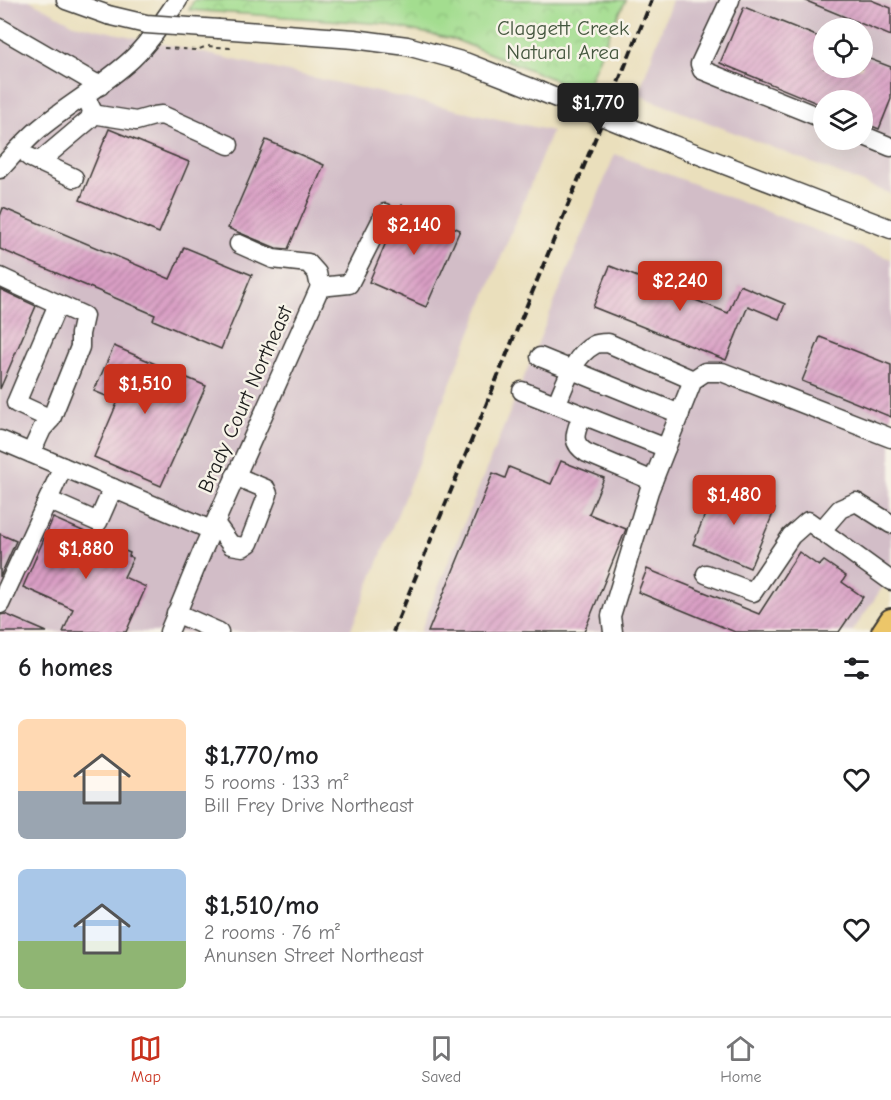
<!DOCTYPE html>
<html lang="en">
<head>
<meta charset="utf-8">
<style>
	body { margin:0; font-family:"Comic Neue",sans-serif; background:#f6f6f6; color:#202124; height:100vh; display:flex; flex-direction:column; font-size:22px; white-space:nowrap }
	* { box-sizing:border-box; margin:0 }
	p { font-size:20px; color:#757577 }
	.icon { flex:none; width:33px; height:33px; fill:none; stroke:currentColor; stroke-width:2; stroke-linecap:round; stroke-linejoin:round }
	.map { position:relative; height:632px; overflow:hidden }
	.side { display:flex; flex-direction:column; background:#fff; flex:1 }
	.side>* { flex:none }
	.buttons { position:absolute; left:813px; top:18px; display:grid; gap:12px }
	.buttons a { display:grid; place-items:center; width:60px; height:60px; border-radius:50%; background:#fff; box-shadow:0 6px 24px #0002; font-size:30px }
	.price { position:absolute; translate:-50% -51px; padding:0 14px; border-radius:6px; background:#c8321e; color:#fff; font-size:20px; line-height:39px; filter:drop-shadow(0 2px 3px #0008) }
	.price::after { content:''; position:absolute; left:50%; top:36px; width:18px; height:14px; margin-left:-9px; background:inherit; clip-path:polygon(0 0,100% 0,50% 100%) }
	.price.active { background:#222; color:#fff }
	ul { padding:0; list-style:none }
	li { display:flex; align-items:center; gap:18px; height:150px; padding:0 18px }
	li span { display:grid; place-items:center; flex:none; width:168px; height:120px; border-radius:9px; color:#555 }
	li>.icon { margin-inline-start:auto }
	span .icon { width:72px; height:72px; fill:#fffc; stroke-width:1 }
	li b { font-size:26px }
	h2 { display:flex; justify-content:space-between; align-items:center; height:72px; padding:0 18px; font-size:26px }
	.tabs { display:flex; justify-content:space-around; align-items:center; height:84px; border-top:2px solid #e0e0e0; background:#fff; font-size:16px; color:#757577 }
	.tabs a { display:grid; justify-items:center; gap:3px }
	.tabs .active { color:#c8321e }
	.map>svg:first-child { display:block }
</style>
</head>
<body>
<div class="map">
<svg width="891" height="632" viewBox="0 0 891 632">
	<defs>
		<pattern id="park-crowns" width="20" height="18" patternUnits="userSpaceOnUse" patternTransform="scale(1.5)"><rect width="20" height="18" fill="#a3dd8f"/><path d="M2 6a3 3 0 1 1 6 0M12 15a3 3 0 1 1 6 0" fill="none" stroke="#8cbd7b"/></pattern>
		<pattern id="building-hatch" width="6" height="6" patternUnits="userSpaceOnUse" patternTransform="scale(1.5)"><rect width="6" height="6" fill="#d99ec4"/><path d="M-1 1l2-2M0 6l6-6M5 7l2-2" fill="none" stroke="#af809e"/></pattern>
	</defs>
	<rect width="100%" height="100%" fill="#f7f3e8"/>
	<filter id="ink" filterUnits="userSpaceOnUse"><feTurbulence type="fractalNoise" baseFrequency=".0167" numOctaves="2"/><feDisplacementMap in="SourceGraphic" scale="12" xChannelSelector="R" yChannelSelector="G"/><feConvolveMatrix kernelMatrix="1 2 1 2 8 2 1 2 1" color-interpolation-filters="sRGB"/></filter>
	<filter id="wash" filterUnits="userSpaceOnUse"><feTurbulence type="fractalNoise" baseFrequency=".008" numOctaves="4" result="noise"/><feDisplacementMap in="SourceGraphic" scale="24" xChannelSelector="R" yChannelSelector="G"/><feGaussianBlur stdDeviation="1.35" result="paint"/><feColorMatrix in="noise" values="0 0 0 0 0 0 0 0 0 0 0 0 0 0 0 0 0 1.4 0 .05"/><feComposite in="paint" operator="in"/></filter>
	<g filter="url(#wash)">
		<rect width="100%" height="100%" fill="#eadfbc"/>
		<g fill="#d2bdc7" fill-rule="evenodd">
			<path d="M 0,0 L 29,0 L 74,24 L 552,131 L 350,632 L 0,632 Z"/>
			<path d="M 672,0 L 891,0 L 891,194 L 638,95 ZM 824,28 L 862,28 L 862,68 L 824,68 ZM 824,100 L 862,100 L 862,140 L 824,140 Z"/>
			<path d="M 615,154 L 891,259 L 891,575 L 852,632 L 420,632 Z"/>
		</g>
		<path fill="url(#park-crowns)" stroke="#607c56" stroke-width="1.5" d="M 194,0 L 626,0 L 608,36 L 585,92 L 456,40 L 384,24 L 189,10 Z"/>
		<g id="blocks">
			<g fill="url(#building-hatch)">
				<path d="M 804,0 L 871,0 L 891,8 L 891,36 Z"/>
				<path d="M 744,7 L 824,39 L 824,68 L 862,68 L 862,56 L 891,67 L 891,99 L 879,129 L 862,122 L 862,100 L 824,100 L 824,106 L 720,63 Z"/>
				<path d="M 109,129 L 189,162 L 159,233 L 80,200 Z"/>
				<path d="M 266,140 L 324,165 L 288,249 L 276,248 L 228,228 Z"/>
				<path d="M 402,205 L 460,230 L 426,307 L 369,282 Z"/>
				<path d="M 3,208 L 170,279 L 184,247 L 252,275 L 221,349 L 153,320 L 155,315 L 0,249 L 0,216 Z"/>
				<path d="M 610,266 L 728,313 L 740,285 L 785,304 L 779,319 L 748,306 L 726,360 L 593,307 Z"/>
				<path d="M 0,289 L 36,306 L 0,389 Z"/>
				<path d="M 820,337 L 891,365 L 891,417 L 802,381 Z"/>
				<path d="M 114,346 L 206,386 L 161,486 L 94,457 L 118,401 L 94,391 Z"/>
				<path d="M 561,461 L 604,478 L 589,514 L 626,529 L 584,632 L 428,632 L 493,473 L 505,478 L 509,467 L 551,484 Z"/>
				<path d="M 717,485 L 775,509 L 750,568 L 693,544 Z"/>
				<path d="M 53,518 L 99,538 L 98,540 L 130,553 L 129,556 L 133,558 L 124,577 L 146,587 L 126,632 L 63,632 L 73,609 L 23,587 Z"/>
				<path d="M 0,534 L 16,541 L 0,577 Z"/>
				<path d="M 799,552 L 819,566 L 824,561 L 846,576 L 842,582 L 863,597 L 839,632 L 735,632 L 638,592 L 647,569 L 759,614 Z"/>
				<path d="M 5,614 L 47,632 L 0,632 L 0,615 Z"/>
			</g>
		</g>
	</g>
	<g filter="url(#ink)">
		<use href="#blocks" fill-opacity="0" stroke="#3b3934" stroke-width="1.5"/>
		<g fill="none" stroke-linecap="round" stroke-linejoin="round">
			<defs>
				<g id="minor">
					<path d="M 66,0 L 108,15"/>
					<path d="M 730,0 L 700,64 L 702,70 L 824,119"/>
					<path d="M 0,28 L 100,86"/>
					<path d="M 219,29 L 354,39 L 407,46 L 465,62 L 539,91"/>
					<path d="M 92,114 L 136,121 L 154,116 L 162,115 L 229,145"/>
					<path d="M 862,135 L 891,147"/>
					<path d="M 671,144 L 891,229"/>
					<path d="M 29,157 L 74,178"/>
					<path d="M 39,162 L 90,119 L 92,110 L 89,104"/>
					<path d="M 0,169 C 13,155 25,141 39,129 C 69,104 104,85 132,59 C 150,42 164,20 178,0"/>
					<path d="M 239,244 L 273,259 L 308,263 L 317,273 L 320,287"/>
					<path d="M 0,277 L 84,316 L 80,334 L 80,347 L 51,419 L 42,429 L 31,453"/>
					<path d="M 320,287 L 349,284 L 385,213"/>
					<path d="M 540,357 L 680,414"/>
					<path d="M 522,391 L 666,448"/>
					<path d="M 556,405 C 565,385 573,356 594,345 C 597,343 603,343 608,343 L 693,380"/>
					<path d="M 582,415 C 576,432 569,442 587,453 L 653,481"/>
					<path d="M 51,419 L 16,403 L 58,304"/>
					<path d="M 0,440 L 211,530"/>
					<path d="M 48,500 L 98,522 L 113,488"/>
					<path d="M 215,523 L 231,545 L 243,547 L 249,543 L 268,494 L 266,489 L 235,476"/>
					<path d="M 821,531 L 840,509 L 856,502 L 891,524"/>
					<path d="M 706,574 L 753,592 L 791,536 L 808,521 L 891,581"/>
					<path d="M 0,604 L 63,467"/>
					<path d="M 176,613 L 219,632"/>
					<path d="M 169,632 L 202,552 L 320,287"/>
					<path d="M 613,632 L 611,616 L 649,491 L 693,380 L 705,372 L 722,372 L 891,438"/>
				</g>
				<path id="major" d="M 883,632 L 891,620"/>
			</defs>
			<use href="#minor" stroke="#3b3934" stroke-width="21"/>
			<use href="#major" stroke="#3b3934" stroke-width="26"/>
			<path stroke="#3b3934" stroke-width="2" stroke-dasharray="4.5 4.5" stroke-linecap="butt" d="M 164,48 L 197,50 L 207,46 L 230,48 L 231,46"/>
			<use href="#minor" stroke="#fff" stroke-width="18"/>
			<use href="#major" stroke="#ecc669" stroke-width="22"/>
			<path stroke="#1c1c1c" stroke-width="4" stroke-dasharray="9 4.5" stroke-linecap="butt" d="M 393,632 L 652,0"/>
			<defs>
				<g id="minor-bridge">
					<path d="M 108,15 L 146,24 L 219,29"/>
					<path d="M 539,91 L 671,144"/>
				</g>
			</defs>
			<use href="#minor-bridge" stroke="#3b3934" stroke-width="21" stroke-linecap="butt"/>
			<use href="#minor-bridge" stroke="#fff" stroke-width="18"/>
		</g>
	</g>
	<g text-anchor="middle" stroke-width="5" stroke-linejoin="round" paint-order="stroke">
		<g font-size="21" fill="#44563e" stroke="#f7f3e8">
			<text x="563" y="35">Claggett Creek<tspan x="563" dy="24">Natural Area</tspan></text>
		</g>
		<g font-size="21" fill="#1c1c1c" stroke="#f7f3e8">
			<text transform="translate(245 399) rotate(-66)" y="7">Brady Court Northeast</text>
		</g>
	</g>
</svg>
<div class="buttons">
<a><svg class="icon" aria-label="locate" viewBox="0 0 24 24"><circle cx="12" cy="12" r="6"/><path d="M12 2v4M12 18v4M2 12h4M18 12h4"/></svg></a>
<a><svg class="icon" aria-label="layers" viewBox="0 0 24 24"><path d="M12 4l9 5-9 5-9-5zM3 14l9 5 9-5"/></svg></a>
</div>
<b class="price active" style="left:598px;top:134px">$1,770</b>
<b class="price" style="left:414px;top:256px">$2,140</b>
<b class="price" style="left:680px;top:312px">$2,240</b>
<b class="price" style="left:145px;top:415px">$1,510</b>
<b class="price" style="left:734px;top:526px">$1,480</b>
<b class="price" style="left:86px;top:580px">$1,880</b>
</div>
<section class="side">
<h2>6 homes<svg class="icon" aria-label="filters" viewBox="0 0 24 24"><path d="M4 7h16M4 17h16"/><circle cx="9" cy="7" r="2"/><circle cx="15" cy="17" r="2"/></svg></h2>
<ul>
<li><span style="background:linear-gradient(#ffd9b3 60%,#9aa5b1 0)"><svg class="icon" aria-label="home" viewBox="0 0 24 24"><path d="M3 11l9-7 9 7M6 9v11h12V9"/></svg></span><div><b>$1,770/mo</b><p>5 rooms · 133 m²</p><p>Bill Frey Drive Northeast</p></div><svg class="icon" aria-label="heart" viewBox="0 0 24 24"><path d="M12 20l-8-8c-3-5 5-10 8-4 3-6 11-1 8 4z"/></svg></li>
<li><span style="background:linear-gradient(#a9c7e8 60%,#8fb573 0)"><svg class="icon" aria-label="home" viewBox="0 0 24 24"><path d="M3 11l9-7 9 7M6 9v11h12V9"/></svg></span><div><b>$1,510/mo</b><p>2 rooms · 76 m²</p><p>Anunsen Street Northeast</p></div><svg class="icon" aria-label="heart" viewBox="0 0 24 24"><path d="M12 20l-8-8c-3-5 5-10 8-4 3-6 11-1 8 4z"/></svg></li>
</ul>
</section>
<nav class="tabs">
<a class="active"><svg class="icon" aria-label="map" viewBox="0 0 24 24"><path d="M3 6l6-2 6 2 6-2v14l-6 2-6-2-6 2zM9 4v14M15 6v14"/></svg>Map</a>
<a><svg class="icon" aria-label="saved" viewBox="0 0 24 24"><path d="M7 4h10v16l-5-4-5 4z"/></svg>Saved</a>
<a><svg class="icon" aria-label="home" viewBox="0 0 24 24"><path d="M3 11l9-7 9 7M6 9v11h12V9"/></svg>Home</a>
</nav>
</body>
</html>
